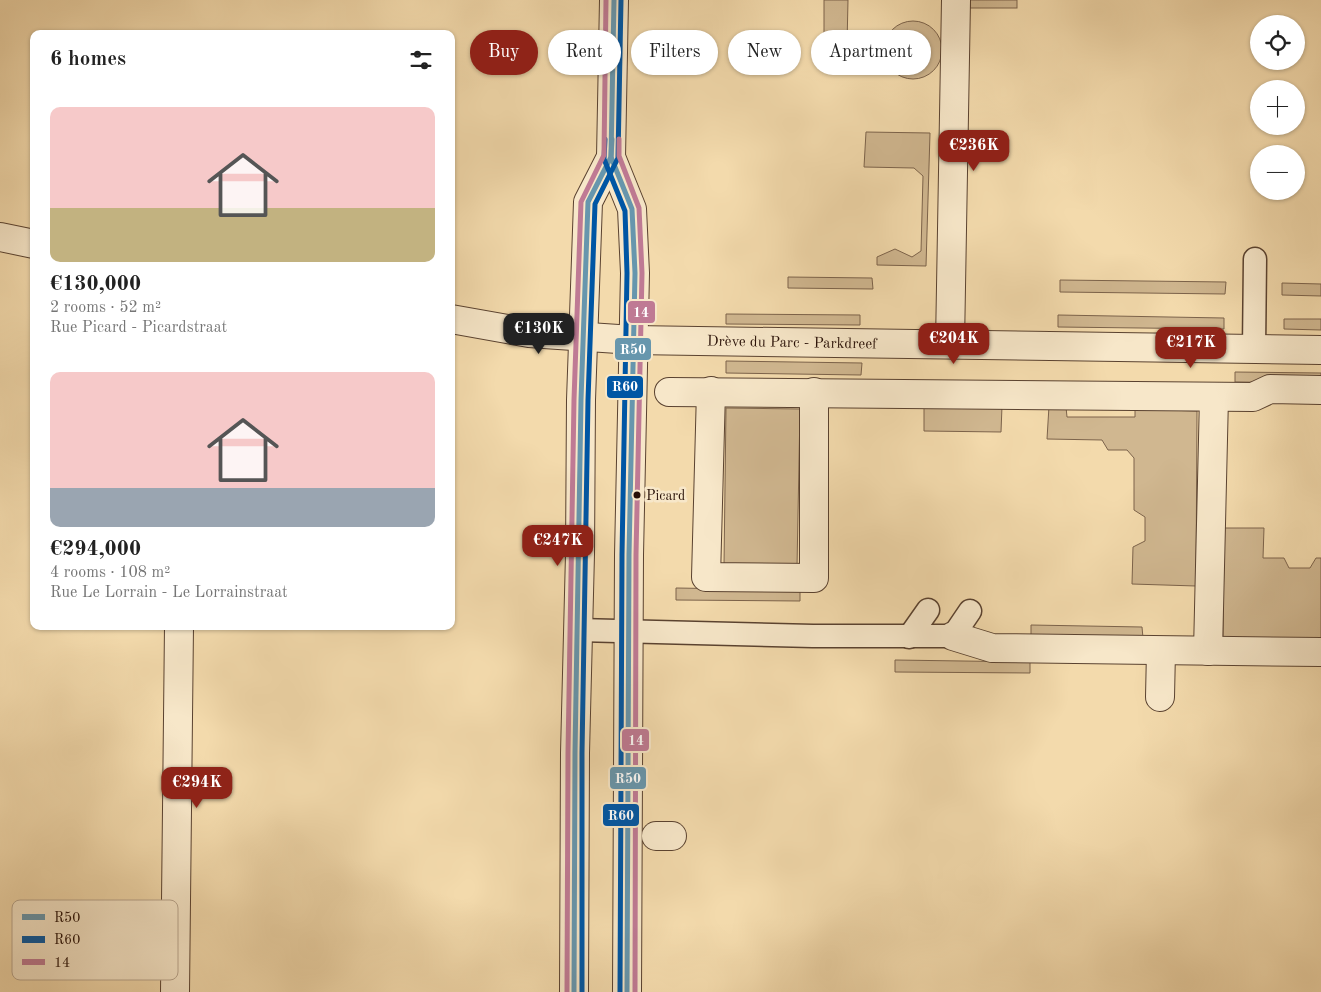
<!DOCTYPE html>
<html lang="en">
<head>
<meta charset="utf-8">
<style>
	body { margin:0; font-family:"Old Standard TT",serif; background:#f6f6f6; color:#222; height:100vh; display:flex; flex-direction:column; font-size:19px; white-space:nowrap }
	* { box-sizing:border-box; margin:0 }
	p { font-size:16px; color:#767676 }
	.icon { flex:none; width:28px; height:28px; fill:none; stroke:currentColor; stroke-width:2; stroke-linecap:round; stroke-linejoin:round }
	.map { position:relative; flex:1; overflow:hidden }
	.details { position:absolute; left:30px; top:30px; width:425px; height:600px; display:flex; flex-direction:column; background:#fff; border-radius:10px; box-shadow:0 1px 4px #0004 }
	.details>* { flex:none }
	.hud { position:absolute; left:470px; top:30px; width:475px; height:45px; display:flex; gap:10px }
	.buttons { position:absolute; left:1250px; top:15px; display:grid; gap:10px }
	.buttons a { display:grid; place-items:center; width:55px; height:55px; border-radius:50%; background:#fff; box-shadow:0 1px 4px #0004; font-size:25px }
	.price { position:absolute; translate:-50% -42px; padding:0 11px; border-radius:10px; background:#8f2418; color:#fff; font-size:16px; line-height:32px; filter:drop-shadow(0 1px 2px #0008) }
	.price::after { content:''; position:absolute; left:50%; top:30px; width:15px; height:11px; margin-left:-8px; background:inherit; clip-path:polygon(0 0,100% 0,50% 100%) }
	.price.active { background:#222; color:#fff }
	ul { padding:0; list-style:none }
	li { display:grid; align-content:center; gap:10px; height:265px; padding:0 20px }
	li span { display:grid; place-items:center; height:155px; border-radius:10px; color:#555 }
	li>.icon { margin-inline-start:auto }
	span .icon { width:90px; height:90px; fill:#fffc; stroke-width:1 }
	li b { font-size:21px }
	h2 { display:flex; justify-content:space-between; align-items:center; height:60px; padding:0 20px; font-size:21px }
	.chip { padding:0 18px; border-radius:22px; background:#fff; box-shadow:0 1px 4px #0004; font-size:18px; line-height:45px }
	.chip.active { background:#8f2418; color:#fff }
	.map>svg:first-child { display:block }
</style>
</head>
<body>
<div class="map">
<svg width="1321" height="992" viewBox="0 0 1321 992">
	<rect width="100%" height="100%" fill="#f3daac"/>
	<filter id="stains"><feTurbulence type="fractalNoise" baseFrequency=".004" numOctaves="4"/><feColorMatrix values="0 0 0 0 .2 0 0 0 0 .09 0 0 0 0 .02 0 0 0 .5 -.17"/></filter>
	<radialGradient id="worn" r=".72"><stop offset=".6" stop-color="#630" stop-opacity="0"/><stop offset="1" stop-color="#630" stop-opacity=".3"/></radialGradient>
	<g fill="#d0b790" stroke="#7c634b">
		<path d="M 824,0 L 848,0 L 847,45 L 824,45 Z"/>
		<rect x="970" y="0" width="47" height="8"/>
		<circle cx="913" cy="50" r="29"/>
		<path d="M 866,132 L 930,133 L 926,266 L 877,265 L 877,257 L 895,249 L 912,257 L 921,251 L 923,176 L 914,168 L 864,167 Z"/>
		<path d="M 788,277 L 872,278 L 873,289 L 788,288 Z"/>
		<path d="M 1060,280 L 1226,282 L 1225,294 L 1060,292 Z"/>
		<path d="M 1282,283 L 1321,284 L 1321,296 L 1282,295 Z"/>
		<path d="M 726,314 L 860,315 L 860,325 L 726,324 Z"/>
		<path d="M 1058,315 L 1224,318 L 1224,329 L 1058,327 Z"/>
		<path d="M 1284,319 L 1321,319 L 1321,330 L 1284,329 Z"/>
		<path d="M 726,361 L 862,363 L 861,375 L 726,373 Z"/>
		<path d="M 1235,372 L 1321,373 L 1321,383 L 1235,382 Z"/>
		<path d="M 924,404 L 1002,406 L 1001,432 L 924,431 Z"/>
		<path d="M 1049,406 L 1066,407 L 1067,417 L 1135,417 L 1135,409 L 1197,411 L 1196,586 L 1132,584 L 1133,547 L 1145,541 L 1145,517 L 1134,510 L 1134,458 L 1127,450 L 1108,450 L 1102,440 L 1047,439 Z"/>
		<path d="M 726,408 L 800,409 L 797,567 L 724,566 Z"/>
		<path d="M 1224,528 L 1264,528 L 1263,558 L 1284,558 L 1289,568 L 1310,568 L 1316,558 L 1321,558 L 1321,641 L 1223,640 Z"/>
		<path d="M 676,588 L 800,590 L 800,601 L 676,600 Z"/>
		<path d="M 1031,625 L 1142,627 L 1143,638 L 1031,637 Z"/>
		<path d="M 895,660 L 1030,662 L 1030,673 L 895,672 Z"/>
	</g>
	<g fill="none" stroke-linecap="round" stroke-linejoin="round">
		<defs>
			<g id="lane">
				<path d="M 1254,349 L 1255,259"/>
				<path d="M 578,630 L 813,636 L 953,636 L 970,611"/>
				<path d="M 909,637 L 928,610"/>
			</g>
			<g id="street">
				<path d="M 614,0 L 611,157 L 632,209 L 635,273 L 629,555 L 627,992"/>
				<path d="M 0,237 L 34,244"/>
				<path d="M 451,319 L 529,333 L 633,340 L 1321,350"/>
				<path d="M 950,344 L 956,0"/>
				<path d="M 711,391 L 706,577 L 814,578 L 814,392"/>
				<path d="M 669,392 L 1253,397 L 1270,389 L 1321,390"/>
				<path d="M 953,636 L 992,648 L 1321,652"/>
				<path d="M 1208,651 L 1214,397"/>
				<path d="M 1160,697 L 1161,651"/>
				<path d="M 656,836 L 672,836"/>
				<path d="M 175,992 L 179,626"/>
				<path d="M 574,992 L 575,753 L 580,554 L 581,400 L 588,202 L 611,157"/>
			</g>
		</defs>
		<use href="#lane" stroke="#5a4230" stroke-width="25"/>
		<use href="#street" stroke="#5a4230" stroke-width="30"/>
		<use href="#lane" stroke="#f7e7c9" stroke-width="22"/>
		<use href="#street" stroke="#f7e7c9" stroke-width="28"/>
		<defs>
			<g id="bus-1">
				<path d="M 612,139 L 611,157 L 632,209 L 635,273 L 629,555 L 627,992"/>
				<path d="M 574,992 L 575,753 L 581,400 L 588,202 L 611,157 L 614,0"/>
			</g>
			<g id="bus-2">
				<path d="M 605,139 L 604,159 L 625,211 L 627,273 L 622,555 L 620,992"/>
				<path d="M 582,992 L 582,753 L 588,400 L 595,204 L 618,158 L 621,0"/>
			</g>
			<g id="bus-3">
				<path d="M 619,139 L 619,156 L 639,208 L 642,273 L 636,555 L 635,992"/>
				<path d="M 567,992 L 568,753 L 574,400 L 581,202 L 604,155 L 606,0"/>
			</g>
		</defs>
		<use href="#bus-1" stroke="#f7e7c9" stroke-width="9"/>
		<use href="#bus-2" stroke="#f7e7c9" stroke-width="9"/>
		<use href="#bus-3" stroke="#f7e7c9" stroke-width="9"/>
		<use href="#bus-1" stroke="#6796ad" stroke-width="5"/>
		<use href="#bus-2" stroke="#0056a4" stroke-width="5"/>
		<use href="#bus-3" stroke="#bf7a94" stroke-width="5"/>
	</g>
	<circle fill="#270f06" stroke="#f7e7c9" stroke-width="2" cx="637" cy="495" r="4.5"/>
	<g text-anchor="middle" stroke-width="5" stroke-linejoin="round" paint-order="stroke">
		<g font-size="14" fill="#270f06" stroke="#f7e7c9" text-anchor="start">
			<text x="646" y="500">Picard</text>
		</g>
		<g font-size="15" fill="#270f06" stroke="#f7e7c9">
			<text transform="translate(792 342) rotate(1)" y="5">Drève du Parc - Parkdreef</text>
		</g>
	</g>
	<rect x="12" y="900" width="166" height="80" rx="8" fill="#f7e7c9" stroke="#b9a68e" stroke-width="1"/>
	<rect x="22" y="914" width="23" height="6" fill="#6796ad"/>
	<rect x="22" y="936" width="23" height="7" fill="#0056a4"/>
	<rect x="22" y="959" width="23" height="6" fill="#bf7a94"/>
	<g font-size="14" fill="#270f06">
		<text x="54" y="922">R50</text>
		<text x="54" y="944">R60</text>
		<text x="54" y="967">14</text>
	</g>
	<g stroke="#f7e7c9" stroke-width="2">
		<rect x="627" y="300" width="29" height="24" rx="5" fill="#bf7a94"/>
		<rect x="614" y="337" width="38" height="24" rx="5" fill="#6796ad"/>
		<rect x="606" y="375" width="38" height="24" rx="5" fill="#0056a4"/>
		<rect x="621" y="728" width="29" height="24" rx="5" fill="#bf7a94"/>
		<rect x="609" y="766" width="38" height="24" rx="5" fill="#6796ad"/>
		<rect x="602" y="803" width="38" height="24" rx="5" fill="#0056a4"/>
	</g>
	<g font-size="14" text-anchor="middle" font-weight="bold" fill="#fff">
		<text x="641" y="317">14</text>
		<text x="633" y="354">R50</text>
		<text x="625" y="391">R60</text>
		<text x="636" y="745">14</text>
		<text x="628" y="783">R50</text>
		<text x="621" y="820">R60</text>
	</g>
	<rect width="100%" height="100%" filter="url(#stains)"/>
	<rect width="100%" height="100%" fill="url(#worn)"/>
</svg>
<div class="buttons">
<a><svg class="icon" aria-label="locate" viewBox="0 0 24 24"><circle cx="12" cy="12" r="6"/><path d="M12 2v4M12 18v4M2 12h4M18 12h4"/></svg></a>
<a>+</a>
<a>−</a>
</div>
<b class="price" style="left:974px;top:172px">€236K</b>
<b class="price active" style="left:539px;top:355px">€130K</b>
<b class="price" style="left:954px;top:365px">€204K</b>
<b class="price" style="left:1191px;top:369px">€217K</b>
<b class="price" style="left:558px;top:567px">€247K</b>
<b class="price" style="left:197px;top:809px">€294K</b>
<div class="hud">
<a class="chip active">Buy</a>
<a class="chip">Rent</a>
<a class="chip">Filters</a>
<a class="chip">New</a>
<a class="chip">Apartment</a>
</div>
<section class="details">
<h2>6 homes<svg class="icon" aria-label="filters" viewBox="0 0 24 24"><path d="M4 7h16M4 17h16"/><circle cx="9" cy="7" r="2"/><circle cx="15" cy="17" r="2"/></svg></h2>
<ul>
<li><span style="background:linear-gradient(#f6c9c9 65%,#c2b280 0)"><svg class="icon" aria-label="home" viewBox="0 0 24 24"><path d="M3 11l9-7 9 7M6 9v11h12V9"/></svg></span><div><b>€130,000</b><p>2 rooms · 52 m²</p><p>Rue Picard - Picardstraat</p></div></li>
<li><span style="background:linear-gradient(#f6c9c9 75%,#9aa5b1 0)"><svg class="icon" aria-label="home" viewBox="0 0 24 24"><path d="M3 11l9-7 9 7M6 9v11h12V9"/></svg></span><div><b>€294,000</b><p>4 rooms · 108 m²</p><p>Rue Le Lorrain - Le Lorrainstraat</p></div></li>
</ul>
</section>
</div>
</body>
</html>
